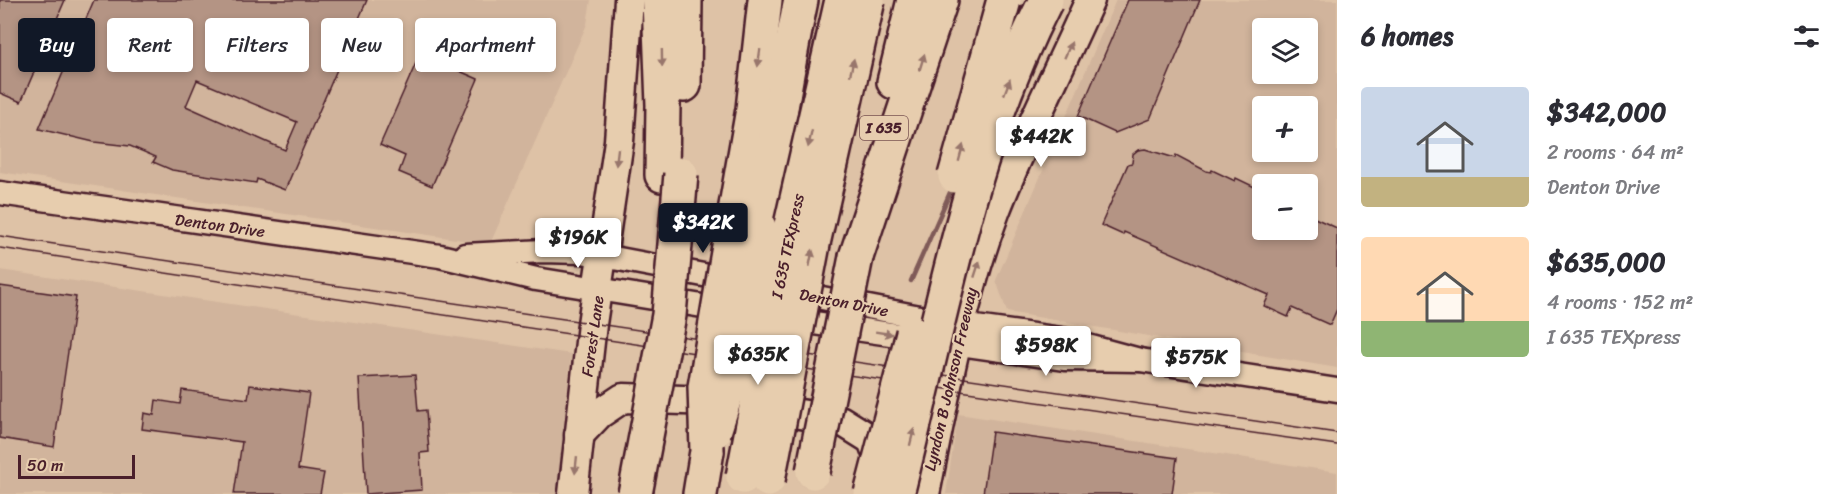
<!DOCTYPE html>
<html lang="en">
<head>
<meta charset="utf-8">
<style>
	body { margin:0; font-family:Sriracha,sans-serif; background:#f7f7f7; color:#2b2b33; height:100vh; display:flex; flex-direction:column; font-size:22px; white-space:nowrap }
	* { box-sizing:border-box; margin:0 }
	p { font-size:20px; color:#7c7c81 }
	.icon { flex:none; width:33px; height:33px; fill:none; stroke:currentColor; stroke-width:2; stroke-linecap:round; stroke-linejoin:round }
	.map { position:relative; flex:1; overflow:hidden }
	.side { display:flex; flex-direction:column; background:#fff; width:510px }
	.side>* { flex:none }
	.top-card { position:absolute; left:18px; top:18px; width:570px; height:54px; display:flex; gap:12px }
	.buttons { position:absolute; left:1252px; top:18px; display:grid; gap:12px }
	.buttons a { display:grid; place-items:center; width:66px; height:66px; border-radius:6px; background:#fff; box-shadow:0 3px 9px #0003; font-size:30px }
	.scale { position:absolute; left:18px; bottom:15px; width:117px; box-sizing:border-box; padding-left:6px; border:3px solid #4a1f2b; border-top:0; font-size:16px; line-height:21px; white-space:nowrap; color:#4a1f2b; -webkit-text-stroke:4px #e7cdae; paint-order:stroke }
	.price { position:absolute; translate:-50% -51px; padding:0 14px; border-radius:6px; background:#fff; color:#222; font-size:20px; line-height:39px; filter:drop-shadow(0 2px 3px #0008) }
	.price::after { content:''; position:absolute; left:50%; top:36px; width:18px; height:14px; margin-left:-9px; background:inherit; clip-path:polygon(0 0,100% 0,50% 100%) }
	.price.on { background:#111827; color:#fff }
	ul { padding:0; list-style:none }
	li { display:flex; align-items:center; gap:18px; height:150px; padding:0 24px }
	li span { display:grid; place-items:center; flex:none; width:168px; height:120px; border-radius:6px; color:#555 }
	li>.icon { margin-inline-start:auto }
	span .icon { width:72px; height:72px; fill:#fffc; stroke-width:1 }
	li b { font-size:26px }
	h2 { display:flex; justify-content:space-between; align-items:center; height:72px; padding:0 24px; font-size:26px }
	.tag { padding:0 21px; border-radius:6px; background:#fff; box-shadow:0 3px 9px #0003; font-size:21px; line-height:54px }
	.tag.on { background:#111827; color:#fff }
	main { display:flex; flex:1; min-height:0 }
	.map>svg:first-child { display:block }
</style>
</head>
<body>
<main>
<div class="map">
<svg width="1337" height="494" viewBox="0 0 1337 494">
	<rect width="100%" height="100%" fill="#dec2a6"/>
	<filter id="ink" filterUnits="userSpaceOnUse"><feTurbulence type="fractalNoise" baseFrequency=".0167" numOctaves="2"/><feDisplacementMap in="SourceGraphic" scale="12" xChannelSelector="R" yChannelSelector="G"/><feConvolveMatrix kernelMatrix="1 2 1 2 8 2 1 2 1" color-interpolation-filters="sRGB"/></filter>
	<g filter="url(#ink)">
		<g fill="#d1b49c" fill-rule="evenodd">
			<path d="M 0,0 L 591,0 L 587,24 L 490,244 L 0,172 Z"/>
			<path d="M 1116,0 L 1337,0 L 1337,368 L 1007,312 L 996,280 ZM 1263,28 L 1308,28 L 1308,74 L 1263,74 ZM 1263,106 L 1308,106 L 1308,152 L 1263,152 ZM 1263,184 L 1308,184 L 1308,230 L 1263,230 Z"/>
			<path d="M 0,270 L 571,354 L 557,494 L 0,494 Z"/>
			<path d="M 958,414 L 1337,472 L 1337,494 L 946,494 Z"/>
		</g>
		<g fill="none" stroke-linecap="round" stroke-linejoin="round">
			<path stroke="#7f5a58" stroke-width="4.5" d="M 911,281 L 952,188"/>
		</g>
		<g fill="#b49484" stroke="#4a1f2b" stroke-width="1.5" fill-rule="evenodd">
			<path d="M 0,0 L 65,0 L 21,102 L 0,93 Z"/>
			<path d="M 94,0 L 367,0 L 285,190 L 257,179 L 256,183 L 172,170 L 153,162 L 156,157 L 130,146 L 94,142 L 39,129 ZM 197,80 L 297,122 L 285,150 L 186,106 Z"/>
			<path d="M 1128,0 L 1200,0 L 1150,119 L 1115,133 L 1078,116 Z"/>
			<path d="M 420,54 L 478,79 L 432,186 L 399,172 L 405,156 L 380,145 Z"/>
			<path d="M 1145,149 L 1175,158 L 1176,155 L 1206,171 L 1211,172 L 1212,170 L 1235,181 L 1236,178 L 1263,191 L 1263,230 L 1308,230 L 1308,215 L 1337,228 L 1337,309 L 1330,325 L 1292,308 L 1288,317 L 1264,306 L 1269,295 L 1124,232 L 1123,235 L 1101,225 L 1128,164 L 1132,163 L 1133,154 L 1138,150 Z"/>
			<path d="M 0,286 L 76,297 L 54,447 L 0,438 Z"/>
			<path d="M 415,375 L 418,411 L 426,410 L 429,452 L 420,453 L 422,490 L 366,494 L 359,378 Z"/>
			<path d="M 250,385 L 309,393 L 298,469 L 324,473 L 320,494 L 234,494 L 242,442 L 142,429 L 144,413 L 154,415 L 156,400 L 180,404 L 182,390 L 248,399 Z"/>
			<path d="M 992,432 L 1177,458 L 1172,494 L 983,494 Z"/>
		</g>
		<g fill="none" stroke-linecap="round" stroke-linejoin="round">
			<defs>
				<g id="minor">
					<path d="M 0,193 L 440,256 L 536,279 L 733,311"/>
					<path d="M 465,255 L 543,251 L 582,252 L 735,281"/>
					<path d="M 791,292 L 961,325 L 1062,339 L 1140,360 L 1337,390"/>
					<path d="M 786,319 L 1065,359 L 1140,360"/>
				</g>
				<g id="major">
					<path d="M 579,435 L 599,414 L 623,398 L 713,401 L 840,420 L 872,440 L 883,471"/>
					<path d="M 573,494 L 592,324 L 619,141 L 629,0"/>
					<path d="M 925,494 C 944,399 961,303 995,212 C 1023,140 1059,70 1090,0"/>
				</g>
				<g id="highway">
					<path d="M 659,0 L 663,105 L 662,175"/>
					<path d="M 894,82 L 914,0"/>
					<path d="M 684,85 L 685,0"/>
					<path d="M 733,223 L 753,109 L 765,0"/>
					<path d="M 759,227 C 775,152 785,76 801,0"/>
					<path d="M 856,257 L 941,0"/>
					<path d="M 700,494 L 707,451"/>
				</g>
			</defs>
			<use href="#minor" stroke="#4a1f2b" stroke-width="27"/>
			<use href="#major" stroke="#4a1f2b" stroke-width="33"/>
			<use href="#highway" stroke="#4a1f2b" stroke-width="38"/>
			<use href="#minor" stroke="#e7cdae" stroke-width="22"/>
			<use href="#major" stroke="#e7cdae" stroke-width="28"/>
			<use href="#highway" stroke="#e7cdae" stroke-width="33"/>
			<g stroke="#4a1f2b" stroke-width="1.5">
				<path d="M 0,236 L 1337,433"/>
				<path d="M 0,248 L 715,356 L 1337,445"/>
			</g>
			<defs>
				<g id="highway-bridge">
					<path d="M 955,176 L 1004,0"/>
					<path d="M 714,432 L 728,388 L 759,227"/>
					<path d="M 707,451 L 705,387 L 733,223"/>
					<path d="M 813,472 L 856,257"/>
					<path d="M 743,477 L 789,234 L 842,0"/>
					<path d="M 768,480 L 814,239 L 868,0"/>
					<path d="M 635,494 L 669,315 L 681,174"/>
					<path d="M 871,494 L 913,333"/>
					<path d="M 897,494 C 939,328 967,154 1046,0"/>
				</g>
			</defs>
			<use href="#highway-bridge" stroke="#4a1f2b" stroke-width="38" stroke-linecap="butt"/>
			<use href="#highway-bridge" stroke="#e7cdae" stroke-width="33"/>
		</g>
		<defs><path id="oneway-solid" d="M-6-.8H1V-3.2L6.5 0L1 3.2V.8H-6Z" transform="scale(1.5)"/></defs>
		<g fill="#98766c">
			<use href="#oneway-solid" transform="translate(1068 50) rotate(-66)"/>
			<use href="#oneway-solid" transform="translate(662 58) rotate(89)"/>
			<use href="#oneway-solid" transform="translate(759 58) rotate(98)"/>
			<use href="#oneway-solid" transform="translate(922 62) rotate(-73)"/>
			<use href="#oneway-solid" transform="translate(852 67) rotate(-77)"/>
			<use href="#oneway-solid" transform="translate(1007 87) rotate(-69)"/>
			<use href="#oneway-solid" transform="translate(810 139) rotate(103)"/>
			<use href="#oneway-solid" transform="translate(961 153) rotate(-75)"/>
			<use href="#oneway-solid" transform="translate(617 157) rotate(97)"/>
			<use href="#oneway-solid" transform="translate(811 258) rotate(-79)"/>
			<use href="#oneway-solid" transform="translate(977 269) rotate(-72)"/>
			<use href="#oneway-solid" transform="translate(884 333) rotate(9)"/>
			<use href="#oneway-solid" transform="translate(912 437) rotate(-76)"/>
			<use href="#oneway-solid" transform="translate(576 465) rotate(96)"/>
		</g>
	</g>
	<g text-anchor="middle" stroke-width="4.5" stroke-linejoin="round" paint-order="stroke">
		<rect fill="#e7cdae" stroke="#795352" stroke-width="1.5" x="860" y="116" width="48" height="24" rx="4.5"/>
		<g font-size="15" font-weight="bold" fill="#4a1f2b">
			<text x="884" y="133">I 635</text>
		</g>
		<g font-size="16" fill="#4a1f2b" stroke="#e7cdae">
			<text transform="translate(220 225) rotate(8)" y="6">Denton Drive</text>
			<text transform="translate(787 246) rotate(-78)" y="6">I 635 TEXpress</text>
			<text transform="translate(844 302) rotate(11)" y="6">Denton Drive</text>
			<text transform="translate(592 336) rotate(-82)" y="6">Forest Lane</text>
			<text transform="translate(950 379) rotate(-77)" y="6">Lyndon B Johnson Freeway</text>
		</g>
	</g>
</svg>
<div class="buttons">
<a><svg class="icon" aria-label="layers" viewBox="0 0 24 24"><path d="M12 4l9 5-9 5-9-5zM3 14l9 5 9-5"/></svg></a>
<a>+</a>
<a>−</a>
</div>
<div class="scale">50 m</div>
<b class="price" style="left:1041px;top:168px">$442K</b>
<b class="price on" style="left:703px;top:254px">$342K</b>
<b class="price" style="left:578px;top:269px">$196K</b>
<b class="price" style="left:1046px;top:377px">$598K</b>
<b class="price" style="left:758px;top:386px">$635K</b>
<b class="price" style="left:1196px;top:389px">$575K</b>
<div class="top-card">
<a class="tag on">Buy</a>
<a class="tag">Rent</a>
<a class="tag">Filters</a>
<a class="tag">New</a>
<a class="tag">Apartment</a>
</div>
</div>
<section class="side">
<h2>6 homes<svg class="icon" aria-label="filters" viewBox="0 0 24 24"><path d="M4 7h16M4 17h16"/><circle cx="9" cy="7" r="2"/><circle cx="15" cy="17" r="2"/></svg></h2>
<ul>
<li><span style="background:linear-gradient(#c9d6e8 75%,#c2b280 0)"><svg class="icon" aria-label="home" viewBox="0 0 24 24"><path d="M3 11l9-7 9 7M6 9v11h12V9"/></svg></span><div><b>$342,000</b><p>2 rooms · 64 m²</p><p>Denton Drive</p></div></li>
<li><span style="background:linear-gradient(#ffd9b3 70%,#8fb573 0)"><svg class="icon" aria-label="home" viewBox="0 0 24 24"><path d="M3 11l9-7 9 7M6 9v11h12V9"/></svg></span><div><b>$635,000</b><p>4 rooms · 152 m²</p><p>I 635 TEXpress</p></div></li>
</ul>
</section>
</main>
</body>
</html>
